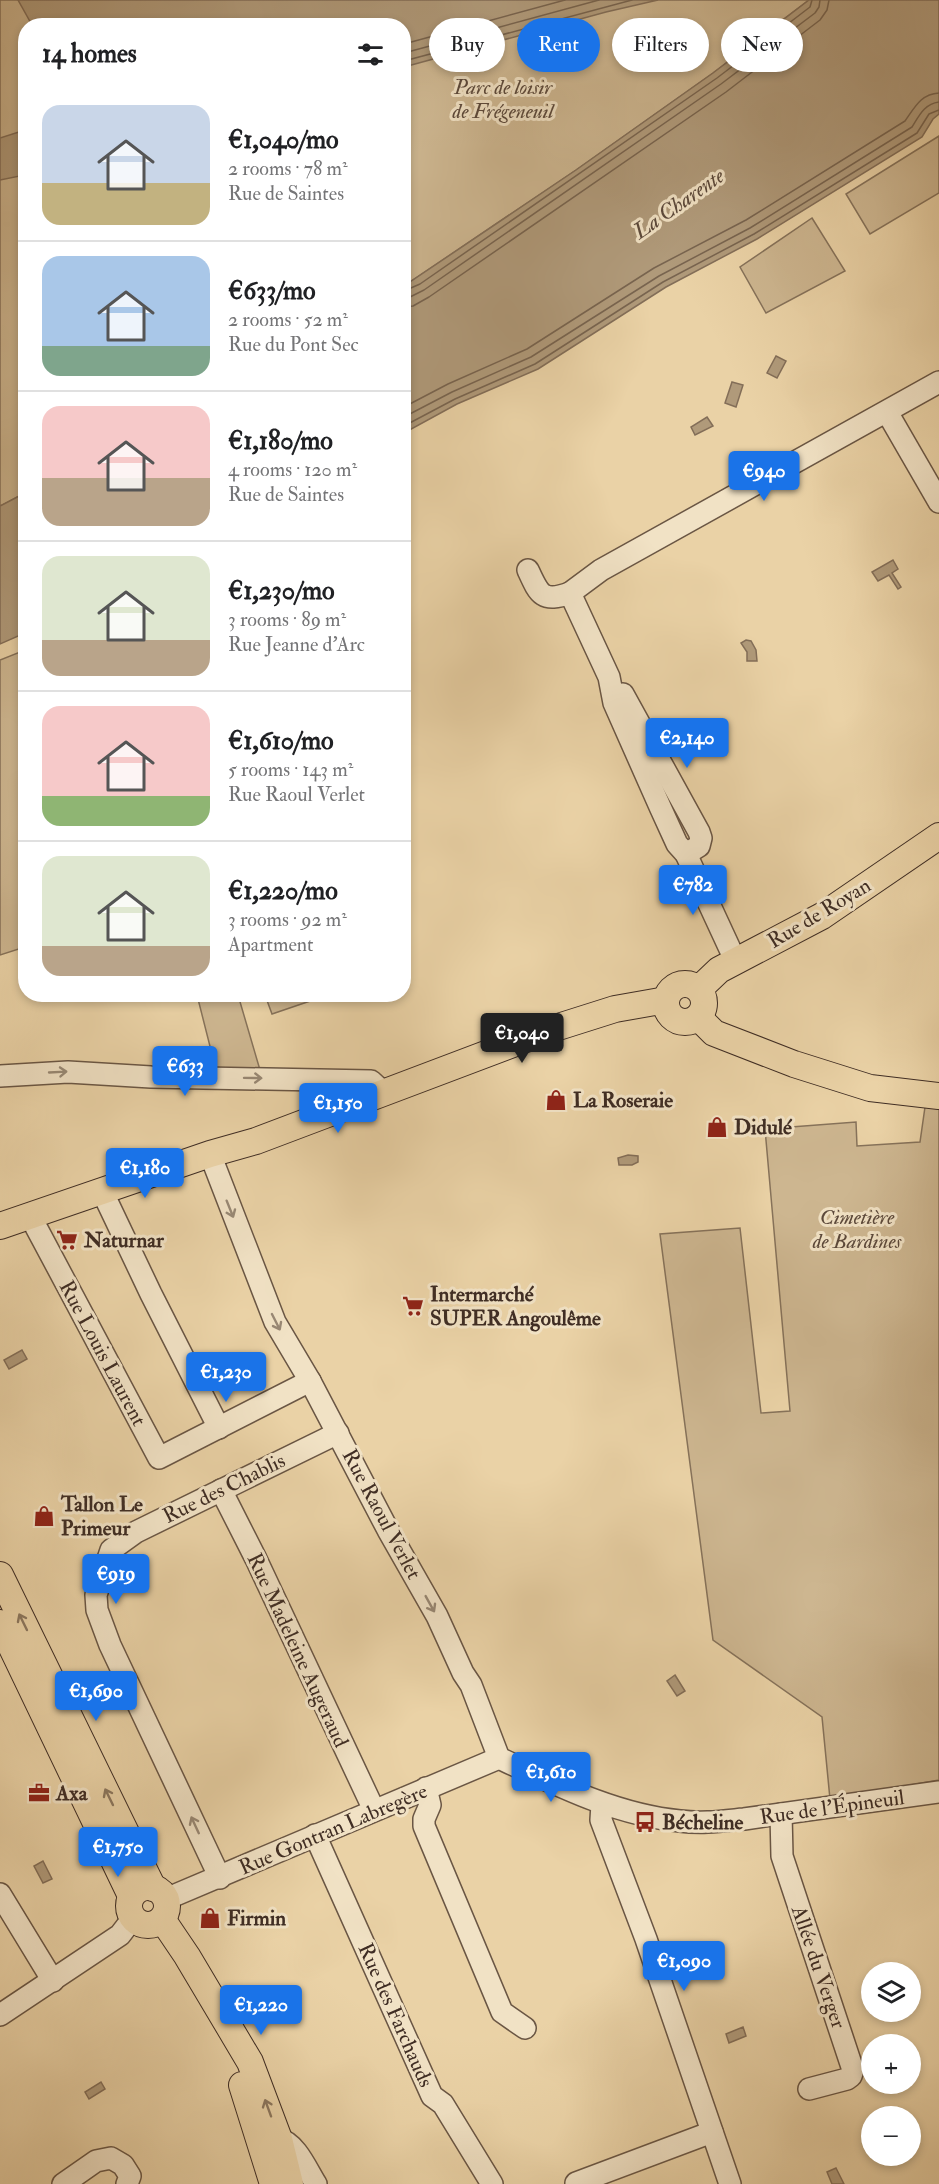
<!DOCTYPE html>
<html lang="en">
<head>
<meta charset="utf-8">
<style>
	body { margin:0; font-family:"IM FELL Double Pica",serif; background:#f6f6f6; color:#202124; height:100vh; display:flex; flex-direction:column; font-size:22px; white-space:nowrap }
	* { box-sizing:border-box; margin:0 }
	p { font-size:20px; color:#757577 }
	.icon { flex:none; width:33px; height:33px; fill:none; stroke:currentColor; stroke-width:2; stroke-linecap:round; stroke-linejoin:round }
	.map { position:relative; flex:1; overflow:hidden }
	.side { position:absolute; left:18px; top:18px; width:393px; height:984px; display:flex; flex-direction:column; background:#fff; border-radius:24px; box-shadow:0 3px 9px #0003 }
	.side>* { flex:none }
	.guide { position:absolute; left:429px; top:18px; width:420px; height:54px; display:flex; gap:12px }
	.fabs { position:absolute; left:861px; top:1962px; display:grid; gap:12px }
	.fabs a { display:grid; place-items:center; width:60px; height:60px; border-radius:50%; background:#fff; box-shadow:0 3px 9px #0003; font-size:30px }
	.price { position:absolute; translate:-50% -51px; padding:0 14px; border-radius:6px; background:#1a73e8; color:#fff; font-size:20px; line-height:39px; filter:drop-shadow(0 2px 3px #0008) }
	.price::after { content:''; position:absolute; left:50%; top:36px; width:18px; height:14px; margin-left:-9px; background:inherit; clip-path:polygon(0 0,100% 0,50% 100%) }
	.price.selected { background:#222; color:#fff }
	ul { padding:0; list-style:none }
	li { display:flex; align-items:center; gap:18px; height:150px; padding:0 24px }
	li+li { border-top:2px solid #e0e0e0 }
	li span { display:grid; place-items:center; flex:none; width:168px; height:120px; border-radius:18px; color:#555 }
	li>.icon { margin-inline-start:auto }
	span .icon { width:72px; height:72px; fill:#fffc; stroke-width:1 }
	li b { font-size:26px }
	h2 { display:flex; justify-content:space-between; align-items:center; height:72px; padding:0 24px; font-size:26px }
	.tag { padding:0 21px; border-radius:27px; background:#fff; box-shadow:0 3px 9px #0003; font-size:21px; line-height:54px }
	.tag.selected { background:#1a73e8; color:#fff }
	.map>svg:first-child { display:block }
</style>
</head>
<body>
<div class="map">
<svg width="939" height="2184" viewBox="0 0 939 2184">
	<rect width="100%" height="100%" fill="#ead2a6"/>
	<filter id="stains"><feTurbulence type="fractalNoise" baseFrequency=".00333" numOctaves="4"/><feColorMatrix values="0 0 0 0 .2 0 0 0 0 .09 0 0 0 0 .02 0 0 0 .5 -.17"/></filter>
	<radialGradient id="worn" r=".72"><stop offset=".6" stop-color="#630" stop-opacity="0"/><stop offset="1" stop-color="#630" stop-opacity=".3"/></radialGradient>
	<g fill="#cdb690" stroke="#86725a" stroke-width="1.5">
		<path d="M 0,0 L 809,0 L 713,73 L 576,170 L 404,286 L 404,26 L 26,26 L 25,493 L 0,506 Z"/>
		<path d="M 939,136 L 939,193 L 870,234 L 846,194 Z"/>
		<path d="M 812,218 L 845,271 L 766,313 L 740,267 Z"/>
		<path d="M 25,650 L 25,947 L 0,955 L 0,660 Z"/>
		<path d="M 197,995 L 238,995 L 260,1070 L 216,1070 Z"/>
		<path d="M 265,995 L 314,995 L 316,999 L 272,1014 Z"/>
		<path d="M 925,1107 L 939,1108 L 939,1780 L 830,1799 L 822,1717 L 713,1640 L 660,1234 L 740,1228 L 761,1413 L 790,1411 L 765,1129 L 856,1122 L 857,1146 L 920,1142 Z"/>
	</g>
	<g fill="#b09a7a" stroke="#836e58" stroke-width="1.5">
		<path d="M 18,0 L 658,0 L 606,12 L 404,67 L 404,26 L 32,25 Z"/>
		<path d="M 809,0 L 939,0 L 939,114 L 933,119 L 922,137 L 757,239 L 666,287 L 538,369 L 457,404 L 404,433 L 404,286 L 576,170 L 713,73 Z"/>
		<path d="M 25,130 L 25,175 L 0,180 L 0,138 Z"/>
		<path d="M 776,356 L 786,361 L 777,378 L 767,373 Z"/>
		<path d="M 732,382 L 743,385 L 736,407 L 725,403 Z"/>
		<path d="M 707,417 L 713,426 L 695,435 L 691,427 Z"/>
		<path d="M 25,493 L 25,633 L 0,644 L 0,506 Z"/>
		<path d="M 893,560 L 898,569 L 892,573 L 901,587 L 898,589 L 889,575 L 878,581 L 872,572 Z"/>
		<path d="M 746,640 L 751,641 L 756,650 L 757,661 L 747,661 L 747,652 L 741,643 Z"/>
		<path d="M 628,1155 L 638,1156 L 638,1162 L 632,1165 L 619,1165 L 618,1158 Z"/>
		<path d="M 22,1350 L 27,1359 L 9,1369 L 4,1360 Z"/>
		<path d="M 675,1675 L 685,1691 L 677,1696 L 667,1681 Z"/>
		<path d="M 43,1861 L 52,1879 L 43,1883 L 34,1866 Z"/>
		<path d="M 743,2027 L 746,2036 L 729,2043 L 726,2034 Z"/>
		<path d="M 101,2082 L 105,2089 L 89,2099 L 85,2092 Z"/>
		<path d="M 836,2168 L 844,2184 L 832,2184 L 827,2172 Z"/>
	</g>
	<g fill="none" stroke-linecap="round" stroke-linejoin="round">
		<g stroke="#78644f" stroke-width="1.5">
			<path d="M 404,44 L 565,0"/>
			<path d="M 404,53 L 599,0"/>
			<path d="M 404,61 L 632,0"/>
			<path d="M 404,291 L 420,284 L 717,78 L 810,7 L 812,0"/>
			<path d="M 404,298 L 410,297 L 424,290 L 721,84 L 815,13 L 819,7 L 820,0"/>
			<path d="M 404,307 L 413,306 L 429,297 L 726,92 L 820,20 L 827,10 L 829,0"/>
			<path d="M 404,407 L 448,384 L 527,349 L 654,268 L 746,220 L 905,121 C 915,107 921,94 939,93"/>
			<path d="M 404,417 L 452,392 L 531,357 L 659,276 L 750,228 L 912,127 C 919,116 924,104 939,102"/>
			<path d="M 404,426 L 455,399 L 535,364 L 663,282 L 754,234 L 917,133 L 929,114 L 939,110"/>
		</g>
		<defs>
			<g id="minor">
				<path d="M 887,412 L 939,502"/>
				<path d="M 528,570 C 539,594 542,603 570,593 L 609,677 L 614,703 L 661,809 L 677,844 L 686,854 L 736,962"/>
				<path d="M 570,593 L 601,570 L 939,382"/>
				<path d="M 623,694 L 699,832 L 701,838 L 699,846 L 686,854"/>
				<path d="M 0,1076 L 68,1072 L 151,1077 L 371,1081 L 384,1093"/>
				<path d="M 210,1154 L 275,1322 L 310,1381 L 388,1530 L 437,1616 L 463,1673 L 471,1685 L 499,1758 C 557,1785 616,1815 680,1821 C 702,1824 723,1821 744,1819 L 939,1792"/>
				<path d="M 102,1191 L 151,1294 L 219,1428"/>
				<path d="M 32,1214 L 36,1227 L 159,1458 L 310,1381"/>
				<path d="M 221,1490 L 256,1559 L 374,1810"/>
				<path d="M 426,1788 L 430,1805 L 424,1819 L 424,1826 L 502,2012 L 525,2028"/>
				<path d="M 602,1804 L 601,1820 L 646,1939 L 730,2184"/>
				<path d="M 781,1814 L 782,1856 L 853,2070 L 851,2076 L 847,2079 L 809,2089"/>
				<path d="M 315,1835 L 432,2096 L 443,2104 L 492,2184"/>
				<path d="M 220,1878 L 110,1645 L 97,1610 L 96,1595 L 111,1550 L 136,1532 L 338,1433"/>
				<path d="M 0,1894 L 53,1981"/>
				<path d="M 166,1899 L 499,1758"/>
				<path d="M 0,2015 L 120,1935 L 133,1918"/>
				<path d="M 279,2139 C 296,2143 307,2170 316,2184"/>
				<path d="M 576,2183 L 712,2132"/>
				<path d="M 63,2184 L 96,2161 L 111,2158 L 123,2165 L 130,2176 L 127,2184"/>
			</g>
			<g id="major">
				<circle cx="685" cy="1003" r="19"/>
				<path d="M 699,989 L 719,970 L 822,916 L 939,836"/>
				<path d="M 698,1017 L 714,1033 L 794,1064 L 870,1088 L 939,1096"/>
				<path d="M 0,1226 L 210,1154 L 256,1141 L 555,1028 L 615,1009 L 666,1000"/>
				<path d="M 0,1575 L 153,1888"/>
				<path d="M 0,1623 L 131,1896"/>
				<circle cx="148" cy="1906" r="19"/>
				<path d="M 162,1919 L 187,1956 L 250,2062 L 279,2139 L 290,2184"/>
				<path d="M 242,2085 L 273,2184"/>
			</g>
		</defs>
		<use href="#minor" stroke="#6a5644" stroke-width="24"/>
		<use href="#major" stroke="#3f2d24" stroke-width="28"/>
		<use href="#minor" stroke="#f1e2c5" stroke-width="21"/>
		<use href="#major" stroke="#ead2a6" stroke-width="26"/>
	</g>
	<defs><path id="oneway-shaft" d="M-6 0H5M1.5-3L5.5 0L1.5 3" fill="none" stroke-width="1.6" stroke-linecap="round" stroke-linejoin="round" transform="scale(1.5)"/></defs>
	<g stroke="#988874">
		<use href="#oneway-shaft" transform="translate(58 1072) rotate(-3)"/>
		<use href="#oneway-shaft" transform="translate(253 1078) rotate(1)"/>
		<use href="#oneway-shaft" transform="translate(230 1209) rotate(68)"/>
		<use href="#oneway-shaft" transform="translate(276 1322) rotate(63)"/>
		<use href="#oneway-shaft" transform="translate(430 1604) rotate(61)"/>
		<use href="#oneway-shaft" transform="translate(195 1825) rotate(-115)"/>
	</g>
	<g stroke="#8c775e">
		<use href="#oneway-shaft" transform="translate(23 1622) rotate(-116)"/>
		<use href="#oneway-shaft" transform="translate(109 1797) rotate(-116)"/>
		<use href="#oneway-shaft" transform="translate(268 2108) rotate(-110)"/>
	</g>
	<defs>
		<symbol id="shop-bare" viewBox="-9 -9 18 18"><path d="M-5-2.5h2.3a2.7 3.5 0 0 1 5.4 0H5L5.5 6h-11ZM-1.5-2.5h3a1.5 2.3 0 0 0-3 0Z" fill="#8f2418" stroke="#f1e2c5" stroke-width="2.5" paint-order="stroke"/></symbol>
		<symbol id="supermarket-bare" viewBox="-9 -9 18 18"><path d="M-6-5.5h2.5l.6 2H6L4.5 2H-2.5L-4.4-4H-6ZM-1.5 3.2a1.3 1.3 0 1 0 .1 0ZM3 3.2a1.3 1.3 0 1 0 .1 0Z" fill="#8f2418" stroke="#f1e2c5" stroke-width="2.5" paint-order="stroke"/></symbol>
		<symbol id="office-bare" viewBox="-9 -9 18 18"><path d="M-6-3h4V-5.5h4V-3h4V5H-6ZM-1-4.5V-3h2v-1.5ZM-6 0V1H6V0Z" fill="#8f2418" stroke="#f1e2c5" stroke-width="2.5" paint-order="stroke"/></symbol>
		<symbol id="bus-bare" viewBox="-9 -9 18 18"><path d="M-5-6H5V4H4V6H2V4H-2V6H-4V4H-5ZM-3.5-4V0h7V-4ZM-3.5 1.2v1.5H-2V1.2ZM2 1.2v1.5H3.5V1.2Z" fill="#8f2418" stroke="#f1e2c5" stroke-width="2.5" paint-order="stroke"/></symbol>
	</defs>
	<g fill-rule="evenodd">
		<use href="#shop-bare" x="541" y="1085" width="30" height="30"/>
		<use href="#shop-bare" x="702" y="1112" width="30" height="30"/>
		<use href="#supermarket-bare" x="52" y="1225" width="30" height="30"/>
		<use href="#supermarket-bare" x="398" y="1291" width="30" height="30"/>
		<use href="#shop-bare" x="29" y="1501" width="30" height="30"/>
		<use href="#office-bare" x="24" y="1778" width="30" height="30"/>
		<use href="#bus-bare" x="630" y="1807" width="30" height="30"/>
		<use href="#shop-bare" x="195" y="1903" width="30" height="30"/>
	</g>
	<g text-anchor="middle" stroke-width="6" stroke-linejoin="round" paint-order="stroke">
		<g font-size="21" font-style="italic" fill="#5b483a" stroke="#f1e2c5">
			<text x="503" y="94">Parc de loisir<tspan x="503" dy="24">de Frégeneuil</tspan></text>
			<text x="857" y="1224">Cimetière<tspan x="857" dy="24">de Bardines</tspan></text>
		</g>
		<g font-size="21" fill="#3f2d24" stroke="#f1e2c5">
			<text transform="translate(819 913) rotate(-31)" y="7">Rue de Royan</text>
			<text transform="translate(103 1353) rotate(62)" y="7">Rue Louis Laurent</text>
			<text transform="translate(224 1488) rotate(-26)" y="7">Rue des Chablis</text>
			<text transform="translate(382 1514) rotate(62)" y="7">Rue Raoul Verlet</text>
			<text transform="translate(298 1650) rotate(65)" y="7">Rue Madeleine Augeraud</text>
			<text transform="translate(832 1807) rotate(-8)" y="7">Rue de l'Épineuil</text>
			<text transform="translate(333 1829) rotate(-23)" y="7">Rue Gontran Labregère</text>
			<text transform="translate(819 1967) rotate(71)" y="7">Allée du Verger</text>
			<text transform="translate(396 2015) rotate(66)" y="7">Rue des Farchauds</text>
		</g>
		<g font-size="21" font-weight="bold" fill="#3f2d24" stroke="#f1e2c5" text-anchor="start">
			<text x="573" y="1107">La Roseraie</text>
			<text x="734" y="1134">Didulé</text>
			<text x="84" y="1247">Naturnar</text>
			<text x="430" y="1301">Intermarché<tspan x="430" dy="24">SUPER Angoulême</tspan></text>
			<text x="61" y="1511">Tallon Le<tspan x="61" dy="24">Primeur</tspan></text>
			<text x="56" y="1800">Axa</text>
			<text x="662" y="1829">Bécheline</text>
			<text x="227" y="1925">Firmin</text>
		</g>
		<g font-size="22" font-style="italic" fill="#5b483a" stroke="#f1e2c5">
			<text transform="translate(678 203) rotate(-35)" y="8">La Charente</text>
		</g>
	</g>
	<rect width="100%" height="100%" filter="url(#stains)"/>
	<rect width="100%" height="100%" fill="url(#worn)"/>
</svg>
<div class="fabs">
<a><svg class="icon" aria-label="layers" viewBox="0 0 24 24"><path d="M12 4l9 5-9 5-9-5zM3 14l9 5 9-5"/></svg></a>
<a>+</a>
<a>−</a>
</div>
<b class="price" style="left:764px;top:502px">€940</b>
<b class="price" style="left:687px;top:769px">€2,140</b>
<b class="price" style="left:693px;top:916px">€782</b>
<b class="price selected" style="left:522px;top:1064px">€1,040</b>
<b class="price" style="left:185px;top:1097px">€633</b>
<b class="price" style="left:338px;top:1134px">€1,150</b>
<b class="price" style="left:145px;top:1199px">€1,180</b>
<b class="price" style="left:226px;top:1403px">€1,230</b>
<b class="price" style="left:116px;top:1605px">€919</b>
<b class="price" style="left:96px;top:1722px">€1,690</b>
<b class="price" style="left:551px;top:1803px">€1,610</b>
<b class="price" style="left:118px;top:1878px">€1,750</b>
<b class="price" style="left:684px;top:1992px">€1,090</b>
<b class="price" style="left:261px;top:2036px">€1,220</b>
<div class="guide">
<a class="tag">Buy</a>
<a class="tag selected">Rent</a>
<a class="tag">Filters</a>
<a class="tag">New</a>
</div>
<section class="side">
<h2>14 homes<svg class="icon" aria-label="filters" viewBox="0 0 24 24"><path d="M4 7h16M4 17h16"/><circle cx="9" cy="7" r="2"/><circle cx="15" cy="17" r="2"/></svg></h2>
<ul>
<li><span style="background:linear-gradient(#c9d6e8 65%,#c2b280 0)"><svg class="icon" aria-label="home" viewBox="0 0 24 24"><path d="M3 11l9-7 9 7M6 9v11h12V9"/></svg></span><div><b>€1,040/mo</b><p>2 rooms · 78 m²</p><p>Rue de Saintes</p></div></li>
<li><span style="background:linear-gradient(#a9c7e8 75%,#7fa58c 0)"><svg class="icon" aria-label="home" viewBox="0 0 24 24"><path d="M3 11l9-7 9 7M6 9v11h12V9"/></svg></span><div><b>€633/mo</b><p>2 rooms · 52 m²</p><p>Rue du Pont Sec</p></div></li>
<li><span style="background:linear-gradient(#f6c9c9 60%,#b9a48a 0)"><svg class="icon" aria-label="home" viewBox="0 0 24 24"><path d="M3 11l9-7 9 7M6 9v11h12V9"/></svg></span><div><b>€1,180/mo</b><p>4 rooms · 120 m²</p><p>Rue de Saintes</p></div></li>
<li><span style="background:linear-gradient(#dfe7d0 70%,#b9a48a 0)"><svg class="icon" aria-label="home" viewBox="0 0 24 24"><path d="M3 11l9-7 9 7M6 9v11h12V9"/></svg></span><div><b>€1,230/mo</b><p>3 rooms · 89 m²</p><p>Rue Jeanne d'Arc</p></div></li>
<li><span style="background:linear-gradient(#f6c9c9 75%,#8fb573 0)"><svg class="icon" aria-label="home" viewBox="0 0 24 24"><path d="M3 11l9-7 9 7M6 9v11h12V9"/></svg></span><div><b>€1,610/mo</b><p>5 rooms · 143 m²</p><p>Rue Raoul Verlet</p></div></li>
<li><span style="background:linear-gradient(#dfe7d0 75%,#b9a48a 0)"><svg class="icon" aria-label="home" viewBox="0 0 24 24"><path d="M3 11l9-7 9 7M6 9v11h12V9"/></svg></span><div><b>€1,220/mo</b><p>3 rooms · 92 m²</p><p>Apartment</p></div></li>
</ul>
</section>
</div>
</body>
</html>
